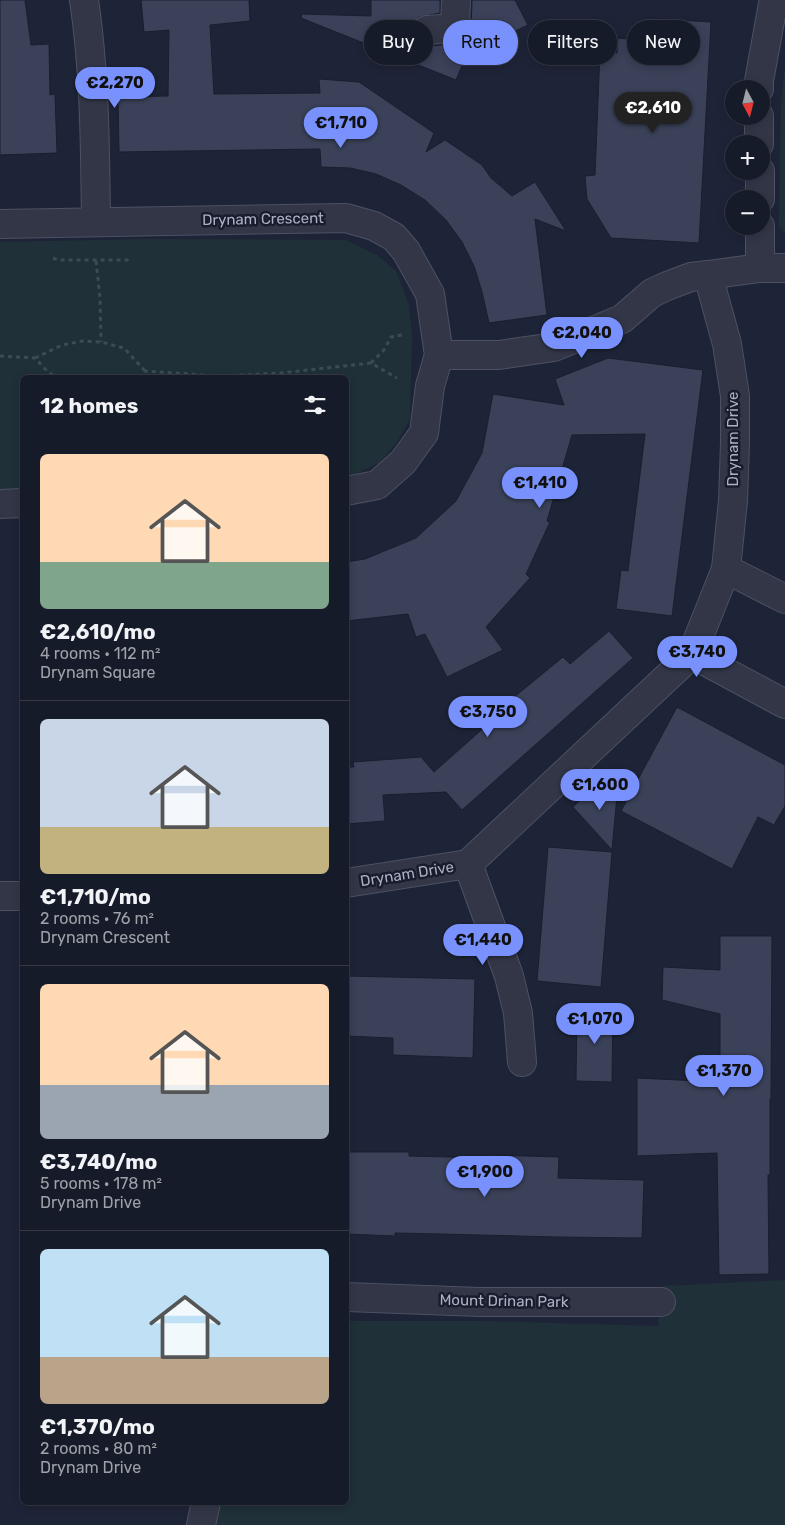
<!DOCTYPE html>
<html lang="en">
<head>
<meta charset="utf-8">
<style>
	body { margin:0; font-family:Rubik,sans-serif; background:#1f2431; color:#f1f3f6; height:100vh; display:flex; flex-direction:column; font-size:19px; white-space:nowrap }
	* { box-sizing:border-box; margin:0 }
	p { font-size:16px; color:#9ea1a8 }
	.icon { flex:none; width:28px; height:28px; fill:none; stroke:currentColor; stroke-width:2; stroke-linecap:round; stroke-linejoin:round }
	.map { position:relative; flex:1; overflow:hidden }
	.details { position:absolute; left:20px; top:375px; width:329px; height:1130px; display:flex; flex-direction:column; background:#161b29; border-radius:8px; box-shadow:0 2px 8px #0003,0 0 0 1px #353946 }
	.details>* { flex:none }
	.banner { position:absolute; left:364px; top:20px; width:346px; height:45px; display:flex; gap:10px }
	.needle { width:32px; rotate:173deg }
	.tools { position:absolute; left:725px; top:80px; display:grid; gap:10px }
	.tools a { display:grid; place-items:center; width:45px; height:45px; border-radius:50%; background:#161b29; box-shadow:0 2px 8px #0003,0 0 0 1px #353946; font-size:25px }
	.price { position:absolute; translate:-50% -42px; padding:0 11px; border-radius:18px; background:#7991fc; color:#111; font-size:16px; line-height:32px; filter:drop-shadow(0 1px 2px #0008) }
	.price::after { content:''; position:absolute; left:50%; top:30px; width:15px; height:11px; margin-left:-8px; background:inherit; clip-path:polygon(0 0,100% 0,50% 100%) }
	.price.on { background:#222; color:#fff }
	ul { padding:0; list-style:none }
	li { display:grid; align-content:center; gap:10px; height:265px; padding:0 20px }
	li+li { border-top:1px solid #353946 }
	li span { display:grid; place-items:center; height:155px; border-radius:8px; color:#555 }
	li>.icon { margin-inline-start:auto }
	span .icon { width:90px; height:90px; fill:#fffc; stroke-width:1 }
	li b { font-size:21px }
	h2 { display:flex; justify-content:space-between; align-items:center; height:60px; padding:0 20px; font-size:21px }
	.tag { padding:0 18px; border-radius:22px; background:#161b29; box-shadow:0 2px 8px #0003,0 0 0 1px #353946; font-size:18px; line-height:45px }
	.tag.on { background:#7991fc; color:#111 }
	.map>svg:first-child { display:block }
</style>
</head>
<body>
<div class="map">
<svg width="785" height="1525" viewBox="0 0 785 1525">
	<rect width="100%" height="100%" fill="#1e2437"/>
	<g fill="#203038">
		<path d="M 785,67 L 785,234 L 779,226 L 781,103 Z"/>
		<path d="M 148,239 L 345,240 L 377,255 L 396,271 L 409,305 L 412,334 L 410,419 L 397,442 L 379,463 L 346,478 L 346,378 L 22,378 L 22,489 L 0,489 L 0,242 Z"/>
		<path d="M 785,1280 L 785,1525 L 214,1525 L 218,1503 L 346,1502 L 346,1321 L 480,1321 L 658,1326 L 663,1286 Z"/>
	</g>
	<g fill="#3a4158" stroke="#1a1e2e">
		<path d="M 0,0 L 25,0 L 31,45 L 49,44 L 50,95 L 55,94 L 57,153 L 0,155 Z"/>
		<path d="M 141,0 L 249,0 L 250,21 L 210,25 L 214,94 L 320,93 L 319,79 L 359,82 L 434,133 L 426,152 L 445,140 L 482,165 L 491,178 L 512,196 L 535,182 L 566,231 L 535,219 L 547,315 L 489,323 L 482,292 L 474,266 L 462,242 L 446,220 L 425,200 L 401,185 L 376,174 L 350,168 L 321,167 L 320,149 L 119,152 L 118,97 L 168,96 L 169,30 L 144,32 Z"/>
		<path d="M 371,0 L 440,0 L 440,13 L 419,17 L 413,24 L 412,32 L 414,38 L 420,44 L 428,46 L 456,44 L 464,41 L 468,36 L 471,29 L 472,0 L 515,0 L 528,25 L 492,42 L 480,23 L 456,80 L 301,18 L 302,14 L 371,16 Z"/>
		<path d="M 649,18 L 711,22 L 699,243 L 611,238 L 587,199 L 585,176 L 595,175 L 600,51 L 617,53 L 618,38 L 647,41 Z"/>
		<path d="M 608,358 L 703,370 L 672,616 L 616,609 L 621,570 L 628,571 L 645,434 L 572,435 L 547,521 L 550,522 L 526,574 L 530,578 L 486,627 L 503,650 L 447,677 L 425,634 L 416,637 L 408,614 L 346,621 L 346,562 L 365,559 L 416,538 L 456,501 L 482,453 L 493,394 L 564,405 L 555,379 Z"/>
		<path d="M 609,631 L 633,658 L 462,810 L 446,792 L 383,795 L 385,821 L 346,824 L 346,767 L 354,767 L 353,762 L 421,757 L 434,772 L 515,700 L 513,698 L 563,657 L 570,664 Z"/>
		<path d="M 677,707 L 785,765 L 785,806 L 774,825 L 758,817 L 732,869 L 621,811 Z"/>
		<path d="M 601,780 L 617,796 L 612,850 L 573,807 Z"/>
		<path d="M 548,847 L 612,852 L 601,987 L 537,981 Z"/>
		<path d="M 720,936 L 772,936 L 771,1099 L 770,1099 L 770,1175 L 768,1175 L 769,1274 L 719,1275 L 717,1153 L 637,1156 L 637,1078 L 720,1082 L 720,1014 L 662,1000 L 663,967 L 720,970 Z"/>
		<path d="M 346,976 L 475,979 L 473,1058 L 393,1055 L 393,1038 L 346,1036 Z"/>
		<path d="M 577,1009 L 613,1009 L 612,1082 L 576,1081 Z"/>
		<path d="M 346,1152 L 409,1152 L 409,1156 L 489,1158 L 489,1155 L 559,1157 L 558,1178 L 644,1180 L 642,1238 L 557,1237 L 441,1234 L 395,1233 L 395,1236 L 346,1234 Z"/>
	</g>
	<g fill="none" stroke-linecap="round" stroke-linejoin="round">
		<defs>
			<g id="street">
				<path d="M 84,0 C 95,73 95,148 96,222"/>
				<path d="M 427,30 L 455,28 L 456,0"/>
				<path d="M 759,89 L 759,81 L 773,4 L 785,4"/>
				<path d="M 759,116 L 759,144"/>
				<path d="M 760,171 L 760,199"/>
				<path d="M 0,224 L 346,218 L 374,226 L 394,237 L 406,251 L 430,294 L 439,355 L 430,386 L 424,433 L 403,462 L 377,485 L 346,491"/>
				<path d="M 760,226 L 760,268"/>
				<path d="M 439,355 L 499,355 L 554,347 L 622,319 L 652,293 L 667,286 L 691,277 L 708,275"/>
				<path d="M 0,504 L 22,503"/>
				<path d="M 726,569 L 785,599"/>
				<path d="M 692,654 L 785,704"/>
				<path d="M 468,864 L 509,976 L 518,1013 L 522,1062"/>
				<path d="M 346,883 L 468,864 L 692,654 L 726,569 L 733,501 L 735,443 L 735,396 L 727,344 L 708,275 L 760,268 L 785,268"/>
				<path d="M 0,896 L 22,896"/>
				<path d="M 346,1297 L 480,1302 L 661,1302"/>
				<path d="M 201,1525 L 206,1502"/>
			</g>
		</defs>
		<use href="#street" stroke="#4d5163" stroke-width="30"/>
		<g stroke="#3b4c53" stroke-width="3" stroke-dasharray="4 4" stroke-linecap="butt">
			<path d="M 53,258 L 58,260 L 127,260 L 130,257"/>
			<path d="M 96,261 L 100,298 L 101,342"/>
			<path d="M 0,356 L 35,358 L 48,372 L 58,378"/>
			<path d="M 35,358 L 62,345 L 83,341 L 101,342 L 124,348 L 145,371"/>
			<path d="M 371,363 L 384,350 L 391,337 L 402,335"/>
			<path d="M 139,378 L 145,371 L 220,376 L 281,373 L 371,363 L 397,378"/>
		</g>
		<use href="#street" stroke="#323647" stroke-width="28"/>
	</g>
	<g text-anchor="middle" stroke-width="5" stroke-linejoin="round" paint-order="stroke">
		<g font-size="15" fill="#acb0c5" stroke="#181c2c">
			<text transform="translate(263 219) rotate(-1)" y="5">Drynam Crescent</text>
			<text transform="translate(733 439) rotate(-90)" y="5">Drynam Drive</text>
			<text transform="translate(407 874) rotate(-9)" y="5">Drynam Drive</text>
			<text transform="translate(504 1301) rotate(1)" y="5">Mount Drinan Park</text>
		</g>
	</g>
</svg>
<div class="tools">
<a><svg class="needle" viewBox="-14 -14 28 28"><path d="M0-13l5 13h-10z" fill="#e53935"/><path d="M0 13l5-13h-10z" fill="#9ea1a8"/></svg></a>
<a>+</a>
<a>−</a>
</div>
<b class="price" style="left:115px;top:109px">€2,270</b>
<b class="price on" style="left:653px;top:134px">€2,610</b>
<b class="price" style="left:341px;top:149px">€1,710</b>
<b class="price" style="left:582px;top:359px">€2,040</b>
<b class="price" style="left:540px;top:509px">€1,410</b>
<b class="price" style="left:697px;top:678px">€3,740</b>
<b class="price" style="left:488px;top:738px">€3,750</b>
<b class="price" style="left:600px;top:811px">€1,600</b>
<b class="price" style="left:483px;top:966px">€1,440</b>
<b class="price" style="left:595px;top:1045px">€1,070</b>
<b class="price" style="left:724px;top:1097px">€1,370</b>
<b class="price" style="left:485px;top:1198px">€1,900</b>
<div class="banner">
<a class="tag">Buy</a>
<a class="tag on">Rent</a>
<a class="tag">Filters</a>
<a class="tag">New</a>
</div>
<section class="details">
<h2>12 homes<svg class="icon" aria-label="filters" viewBox="0 0 24 24"><path d="M4 7h16M4 17h16"/><circle cx="9" cy="7" r="2"/><circle cx="15" cy="17" r="2"/></svg></h2>
<ul>
<li><span style="background:linear-gradient(#ffd9b3 70%,#7fa58c 0)"><svg class="icon" aria-label="home" viewBox="0 0 24 24"><path d="M3 11l9-7 9 7M6 9v11h12V9"/></svg></span><div><b>€2,610/mo</b><p>4 rooms · 112 m²</p><p>Drynam Square</p></div></li>
<li><span style="background:linear-gradient(#c9d6e8 70%,#c2b280 0)"><svg class="icon" aria-label="home" viewBox="0 0 24 24"><path d="M3 11l9-7 9 7M6 9v11h12V9"/></svg></span><div><b>€1,710/mo</b><p>2 rooms · 76 m²</p><p>Drynam Crescent</p></div></li>
<li><span style="background:linear-gradient(#ffd9b3 65%,#9aa5b1 0)"><svg class="icon" aria-label="home" viewBox="0 0 24 24"><path d="M3 11l9-7 9 7M6 9v11h12V9"/></svg></span><div><b>€3,740/mo</b><p>5 rooms · 178 m²</p><p>Drynam Drive</p></div></li>
<li><span style="background:linear-gradient(#bfe0f5 70%,#b9a48a 0)"><svg class="icon" aria-label="home" viewBox="0 0 24 24"><path d="M3 11l9-7 9 7M6 9v11h12V9"/></svg></span><div><b>€1,370/mo</b><p>2 rooms · 80 m²</p><p>Drynam Drive</p></div></li>
</ul>
</section>
</div>
</body>
</html>
